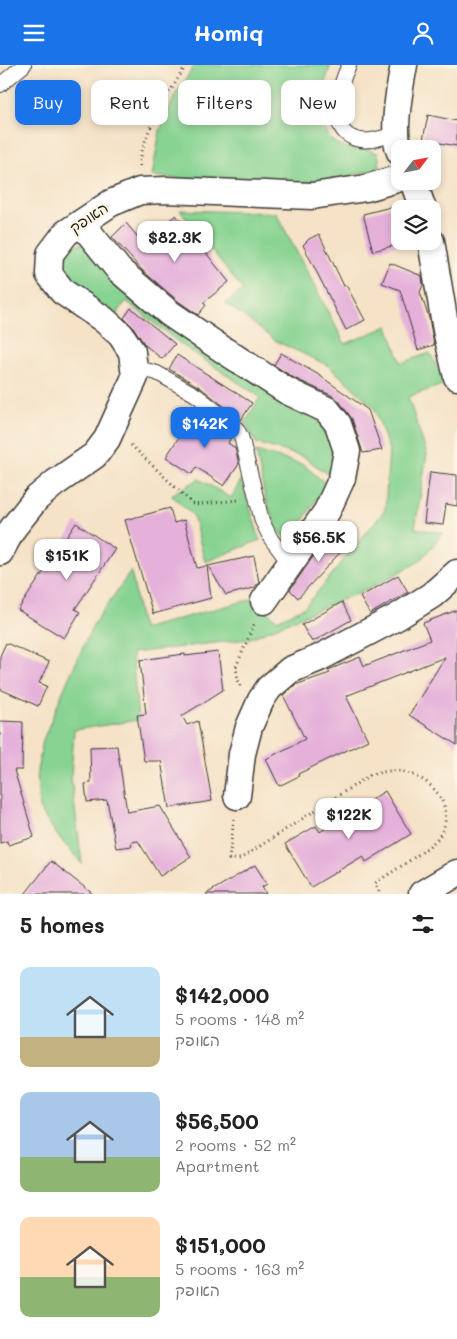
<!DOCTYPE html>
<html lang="en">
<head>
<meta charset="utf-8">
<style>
	body { margin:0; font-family:Mali,"Playpen Sans Hebrew",sans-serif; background:#f2f2f2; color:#222; height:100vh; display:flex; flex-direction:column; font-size:19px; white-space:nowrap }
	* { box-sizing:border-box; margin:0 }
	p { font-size:16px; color:#767676 }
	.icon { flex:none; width:28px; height:28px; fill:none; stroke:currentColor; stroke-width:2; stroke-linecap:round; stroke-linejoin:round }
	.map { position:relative; height:829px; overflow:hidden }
	.side { display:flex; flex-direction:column; background:#fff; flex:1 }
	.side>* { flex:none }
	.guide { position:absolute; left:15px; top:15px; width:428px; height:45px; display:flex; gap:10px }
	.needle { width:32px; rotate:58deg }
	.controls { position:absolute; left:391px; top:75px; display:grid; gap:10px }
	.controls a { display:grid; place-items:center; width:50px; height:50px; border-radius:10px; background:#fff; box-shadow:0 2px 8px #0003; font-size:25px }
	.price { position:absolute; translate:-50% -42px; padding:0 11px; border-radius:10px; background:#fff; color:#222; font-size:16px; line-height:32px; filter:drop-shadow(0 1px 2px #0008) }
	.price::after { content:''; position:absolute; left:50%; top:30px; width:15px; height:11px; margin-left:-8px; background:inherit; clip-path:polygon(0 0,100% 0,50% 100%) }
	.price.active { background:#1a73e8; color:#fff }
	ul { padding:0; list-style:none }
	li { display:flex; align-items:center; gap:15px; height:125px; padding:0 20px }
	li span { display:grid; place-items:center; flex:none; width:140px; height:100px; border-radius:10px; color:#555 }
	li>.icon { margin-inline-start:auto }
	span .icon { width:60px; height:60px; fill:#fffc; stroke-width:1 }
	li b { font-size:21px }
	h2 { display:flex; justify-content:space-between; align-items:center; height:60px; padding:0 20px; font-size:21px }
	.tag { padding:0 18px; border-radius:10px; background:#fff; box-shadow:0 2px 8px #0003; font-size:18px; line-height:45px }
	.tag.active { background:#1a73e8; color:#fff }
	header { display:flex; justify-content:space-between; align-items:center; height:65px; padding:0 20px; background:#1a73e8; color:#fff; font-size:22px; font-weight:700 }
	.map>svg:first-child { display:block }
</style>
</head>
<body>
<header><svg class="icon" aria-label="menu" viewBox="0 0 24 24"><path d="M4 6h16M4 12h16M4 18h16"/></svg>Homiq<svg class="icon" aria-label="person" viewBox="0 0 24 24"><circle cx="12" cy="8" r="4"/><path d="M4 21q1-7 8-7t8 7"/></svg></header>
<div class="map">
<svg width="457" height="829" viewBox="0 0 457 829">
	<rect width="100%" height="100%" fill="#fcf5e5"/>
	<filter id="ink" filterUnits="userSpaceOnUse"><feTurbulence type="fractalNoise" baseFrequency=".02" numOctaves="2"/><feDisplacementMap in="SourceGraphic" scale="10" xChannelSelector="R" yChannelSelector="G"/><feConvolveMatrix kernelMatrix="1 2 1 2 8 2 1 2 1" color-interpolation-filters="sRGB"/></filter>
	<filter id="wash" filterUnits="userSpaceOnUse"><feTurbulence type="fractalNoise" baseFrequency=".0096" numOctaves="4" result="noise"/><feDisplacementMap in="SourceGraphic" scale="20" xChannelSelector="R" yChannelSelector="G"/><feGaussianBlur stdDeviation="1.12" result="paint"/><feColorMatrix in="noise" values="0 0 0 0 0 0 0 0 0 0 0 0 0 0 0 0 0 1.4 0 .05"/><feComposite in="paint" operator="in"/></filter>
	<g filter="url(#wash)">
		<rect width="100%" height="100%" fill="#f5e2c7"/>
		<g fill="#87d391" stroke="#527856">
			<path d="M 195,0 L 331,0 C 321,24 311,75 347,83 C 352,84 358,83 363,83 C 368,84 373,87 378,88 L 380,101 C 371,107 361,108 351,111 C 289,126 215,117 152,111 L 160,65 L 176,29 Z"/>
			<path d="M 180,145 L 276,148 L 345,279 L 388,261 L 401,298 L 430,288 L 445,319 L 408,332 L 427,389 L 415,463 L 443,468 L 420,496 L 372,522 L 248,574 L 132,588 L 138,655 L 74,665 L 71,712 L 82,799 L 57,770 L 39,743 L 37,706 L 43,675 L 67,617 L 93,560 L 131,506 L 142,564 L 252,534 L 277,555 L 305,542 L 385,445 L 389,385 L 374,342 L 329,301 L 276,276 L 226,238 L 243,225 Z"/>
			<path d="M 82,178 L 299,334 L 332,370 L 334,392 L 329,410 L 304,392 L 256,378 L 245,358 L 260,332 L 182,280 L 126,236 L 115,252 L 74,221 L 64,208 L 60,192 L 66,182 Z"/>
			<path d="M 256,386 L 304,400 L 326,419 L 289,478 L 276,462 L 265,433 Z"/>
			<path d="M 199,414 L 231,433 L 241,415 L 260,475 L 205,497 L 193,450 L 171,430 Z"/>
		</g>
		<g id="blocks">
			<g fill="#e5b0da">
				<path d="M 428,50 L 457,56 L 457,81 L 423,75 Z"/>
				<path d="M 391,142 L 393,153 L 400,151 L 400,179 L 373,186 L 363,149 Z"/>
				<path d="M 176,150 L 229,217 L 203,238 L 206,240 L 198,250 L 178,236 L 142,205 L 112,172 L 126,158 L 142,177 Z"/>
				<path d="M 319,169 L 344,221 L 346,220 L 365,255 L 346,265 L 303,180 L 309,174 Z"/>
				<path d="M 390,198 L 422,211 L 423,220 L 420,227 L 429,253 L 434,280 L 418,285 L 400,225 L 382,218 Z"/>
				<path d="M 131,243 L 175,279 L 162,294 L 145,280 L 133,262 L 124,253 Z"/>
				<path d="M 281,288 L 319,310 L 368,345 L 382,385 L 363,388 L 352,354 L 339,336 L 333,331 L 294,313 L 274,300 Z"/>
				<path d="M 177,290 L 252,338 L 241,355 L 201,323 L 169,304 Z"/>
				<path d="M 198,343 L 228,367 L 231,372 L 228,378 L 235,383 L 239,399 L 224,421 L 196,402 L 192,409 L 166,392 Z"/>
				<path d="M 430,407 L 457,410 L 457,441 L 446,439 L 443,460 L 424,458 Z"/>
				<path d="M 170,443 L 174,458 L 184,455 L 197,503 L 207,501 L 211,533 L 153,549 L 125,455 Z"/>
				<path d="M 76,458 L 115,484 L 75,544 L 80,547 L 64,573 L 18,545 Z"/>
				<path d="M 333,467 L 347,480 L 298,533 L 290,525 L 321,480 Z"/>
				<path d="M 254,491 L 259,517 L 254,523 L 226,530 L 208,501 Z"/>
				<path d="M 398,510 L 408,527 L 370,549 L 360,532 Z"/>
				<path d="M 342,537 L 351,555 L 312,577 L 302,560 Z"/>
				<path d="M 457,545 L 457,680 L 409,650 L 445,592 L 346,631 L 368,675 L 298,709 L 299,711 L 279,721 L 266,694 L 305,674 L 283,630 L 295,620 L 330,608 L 328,605 L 331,604 L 360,592 L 364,601 L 430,575 L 423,558 Z"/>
				<path d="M 6,578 L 49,597 L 39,618 L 47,621 L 38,641 L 0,624 L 0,591 Z"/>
				<path d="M 218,587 L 223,625 L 182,651 L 187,660 L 198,656 L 212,736 L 169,743 L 161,696 L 144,696 L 137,650 L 146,649 L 140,595 L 185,589 L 185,591 Z"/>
				<path d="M 0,656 L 23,657 L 22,705 L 14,705 L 34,772 L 8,780 L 7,776 L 0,778 Z"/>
				<path d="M 117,681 L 127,747 L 160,741 L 191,792 L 160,811 L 138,776 L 131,777 L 132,781 L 116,783 L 107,735 L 87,737 L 85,719 L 91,718 L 90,682 Z"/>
				<path d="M 385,726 L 411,769 L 366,797 L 363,791 L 311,822 L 285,779 L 316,761 L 320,767 Z"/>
				<path d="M 51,796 L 93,829 L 25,829 Z"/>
				<path d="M 255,800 L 267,819 L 262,822 L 266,829 L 206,829 Z"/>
			</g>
		</g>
	</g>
	<g filter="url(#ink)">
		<use href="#blocks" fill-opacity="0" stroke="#3d3a36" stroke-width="1"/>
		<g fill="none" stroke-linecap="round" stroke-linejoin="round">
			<defs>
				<g id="lane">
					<path d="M 349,0 C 340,19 327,59 351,72 C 365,80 384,72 397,68"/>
					<path d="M 0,20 L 24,0"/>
					<path d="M 134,302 L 157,308 L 196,330 L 235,361 L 241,371 L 262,456 L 271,474 L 290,499"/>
				</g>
				<g id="street">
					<path d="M 400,87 C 391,69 400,21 404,0"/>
					<path d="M 413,116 L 423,144"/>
					<path d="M 81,158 L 119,205 L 169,248 L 225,286 L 287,326 L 327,345 L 338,359 L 347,386 L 342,413 L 327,446 L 264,536"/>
					<path d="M 431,176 L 446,265 L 457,312"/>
					<path d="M 0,487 L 13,463 L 36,434 L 55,418 L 95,390 L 107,374 L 135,312 L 132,287 L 121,270 L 103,254 L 63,227 L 49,209 L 50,189 L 66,168 L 111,138 L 140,126 L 166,125 L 312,131 L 366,123 L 400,113"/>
					<path d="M 237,731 L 242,689 L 249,662 L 261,635 L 269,623 L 290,605 L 319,593 L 397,552 L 432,530 L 457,508"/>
					<path d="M 422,829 L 457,808"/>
				</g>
			</defs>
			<use href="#lane" stroke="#3d3a36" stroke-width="16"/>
			<use href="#street" stroke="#3d3a36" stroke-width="29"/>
			<g stroke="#3d3a36" stroke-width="3" stroke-dasharray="1 4" stroke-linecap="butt">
				<path d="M 140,101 C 141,68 170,28 186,0"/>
				<path d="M 131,380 L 194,440 L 238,435"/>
				<path d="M 241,621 L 238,615 L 236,602 L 255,557"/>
				<path d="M 234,754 L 229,794 L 240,794 L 370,710 C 382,707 393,704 404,707 C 432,713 457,742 440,770 C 431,784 390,808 375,818 L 380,829"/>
			</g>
			<use href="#lane" stroke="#fff" stroke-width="14"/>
			<use href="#street" stroke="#fff" stroke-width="26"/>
		</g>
	</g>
	<g text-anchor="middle" stroke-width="4.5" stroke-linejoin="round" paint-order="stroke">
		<g font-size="15" fill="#1c1c1c" stroke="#fcf5e5">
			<text transform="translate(89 153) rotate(-34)" y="5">האופק</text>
		</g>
	</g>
</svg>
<div class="controls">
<a><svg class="needle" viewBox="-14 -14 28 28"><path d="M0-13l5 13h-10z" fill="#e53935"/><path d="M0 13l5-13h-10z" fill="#767676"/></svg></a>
<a><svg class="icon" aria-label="layers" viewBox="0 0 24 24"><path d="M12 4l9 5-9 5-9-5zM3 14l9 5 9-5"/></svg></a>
</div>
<b class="price" style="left:175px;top:198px">$82.3K</b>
<b class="price active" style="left:205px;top:384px">$142K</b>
<b class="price" style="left:319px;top:498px">$56.5K</b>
<b class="price" style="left:67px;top:516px">$151K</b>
<b class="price" style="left:349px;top:775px">$122K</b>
<div class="guide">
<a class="tag active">Buy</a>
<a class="tag">Rent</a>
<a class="tag">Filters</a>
<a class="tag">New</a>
</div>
</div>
<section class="side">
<h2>5 homes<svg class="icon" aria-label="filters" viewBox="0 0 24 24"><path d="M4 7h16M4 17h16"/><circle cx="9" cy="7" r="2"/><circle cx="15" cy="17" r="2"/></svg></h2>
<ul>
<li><span style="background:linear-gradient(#bfe0f5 70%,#c2b280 0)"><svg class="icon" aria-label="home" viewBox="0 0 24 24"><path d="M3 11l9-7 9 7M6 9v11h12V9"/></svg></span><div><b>$142,000</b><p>5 rooms · 148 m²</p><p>האופק</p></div></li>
<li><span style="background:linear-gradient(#a9c7e8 65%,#8fb573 0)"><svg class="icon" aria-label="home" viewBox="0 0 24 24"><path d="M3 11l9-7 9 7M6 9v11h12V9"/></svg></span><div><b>$56,500</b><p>2 rooms · 52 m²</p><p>Apartment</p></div></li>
<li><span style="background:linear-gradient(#ffd9b3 60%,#8fb573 0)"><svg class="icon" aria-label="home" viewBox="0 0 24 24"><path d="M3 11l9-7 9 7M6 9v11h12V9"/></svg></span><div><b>$151,000</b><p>5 rooms · 163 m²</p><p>האופק</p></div></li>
</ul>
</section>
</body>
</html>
